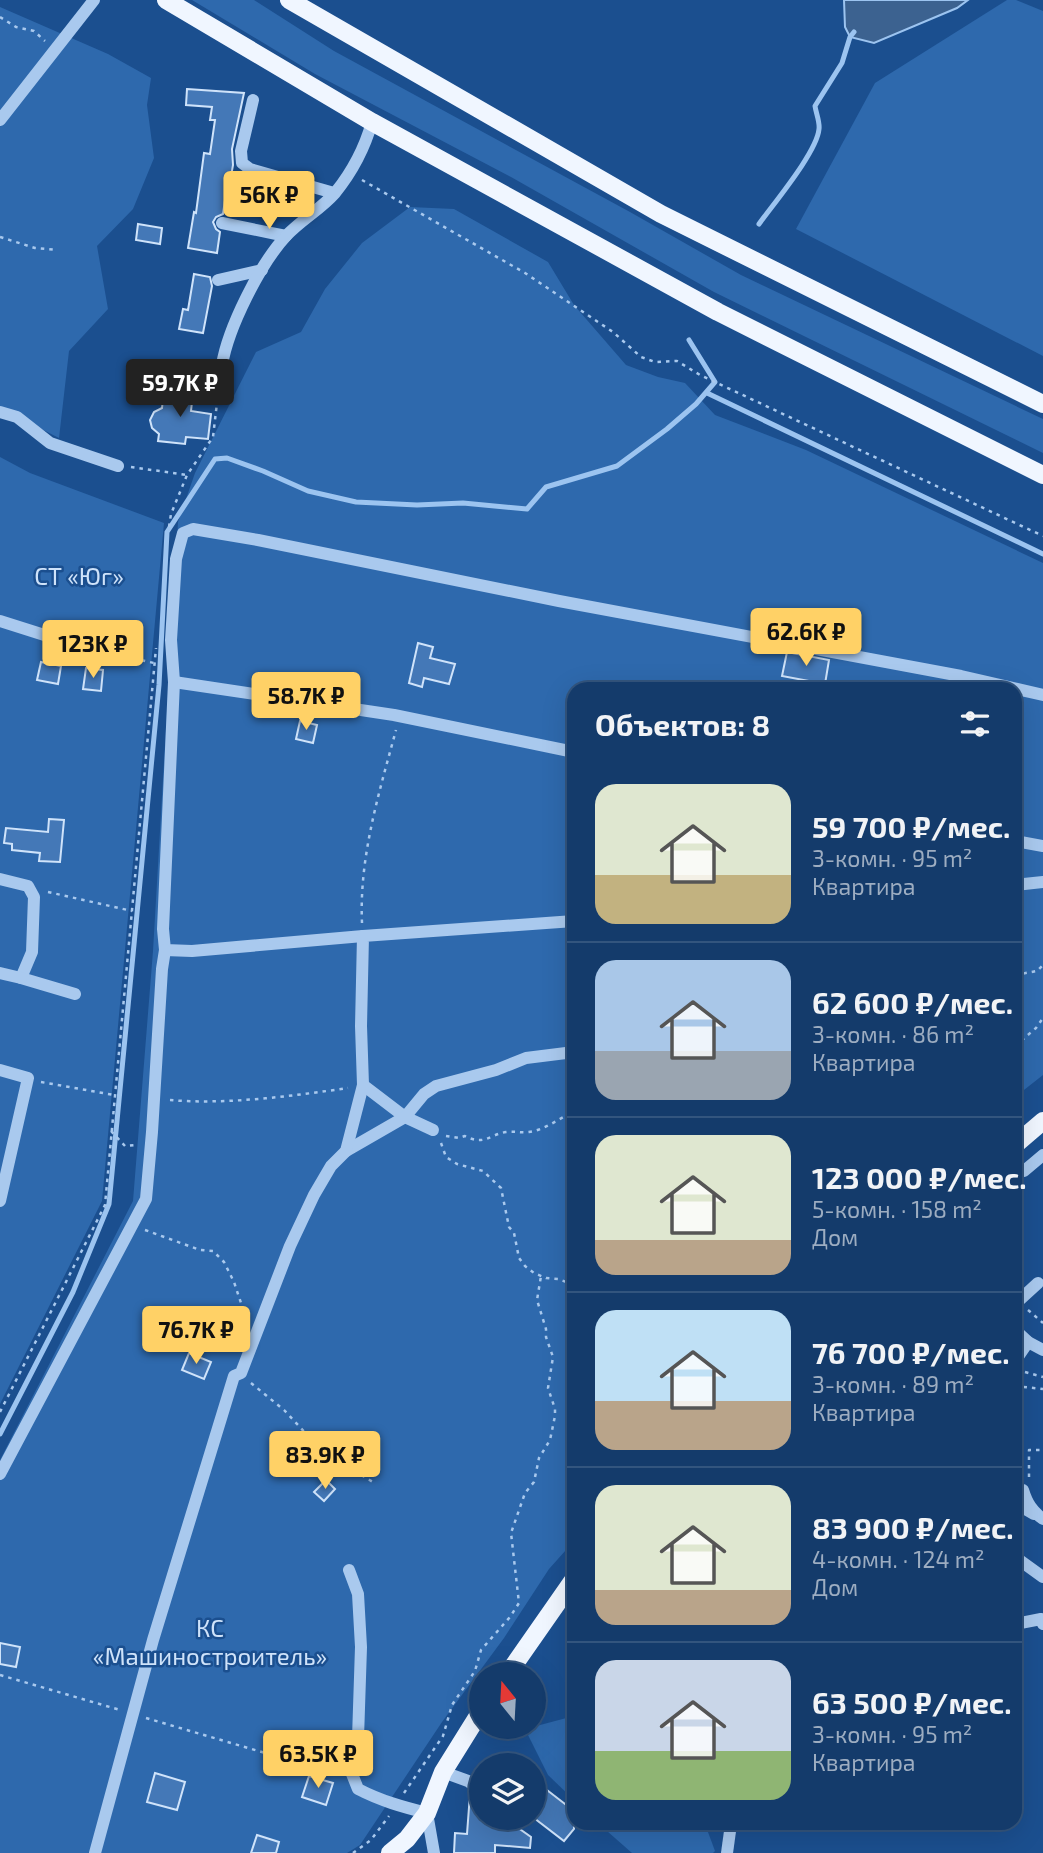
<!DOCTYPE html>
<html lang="ru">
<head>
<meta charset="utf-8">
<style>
	body { margin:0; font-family:"Exo 2",sans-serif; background:#214673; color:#f1f3f6; height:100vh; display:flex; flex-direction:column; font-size:26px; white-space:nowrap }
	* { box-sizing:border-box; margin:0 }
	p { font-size:23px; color:#9dadc1 }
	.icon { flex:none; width:38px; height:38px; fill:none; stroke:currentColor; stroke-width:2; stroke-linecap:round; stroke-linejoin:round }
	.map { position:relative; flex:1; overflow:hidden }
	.panel { position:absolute; left:567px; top:682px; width:455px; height:1148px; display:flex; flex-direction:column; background:#143b6b; border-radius:21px; box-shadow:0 7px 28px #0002,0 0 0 2px #33557e }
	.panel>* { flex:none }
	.needle { width:46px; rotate:342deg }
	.fabs { position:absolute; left:469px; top:1662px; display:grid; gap:14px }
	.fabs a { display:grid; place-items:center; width:77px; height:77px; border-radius:50%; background:#143b6b; box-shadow:0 7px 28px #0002,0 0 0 2px #33557e; font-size:35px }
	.price { position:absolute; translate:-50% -60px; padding:0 16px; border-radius:7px; background:#ffd166; color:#111; font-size:23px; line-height:46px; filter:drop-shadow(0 2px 4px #0008) }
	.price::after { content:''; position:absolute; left:50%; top:42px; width:21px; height:16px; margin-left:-10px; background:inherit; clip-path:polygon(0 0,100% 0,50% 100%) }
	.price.active { background:#222; color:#fff }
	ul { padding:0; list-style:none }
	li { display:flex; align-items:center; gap:21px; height:175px; padding:0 28px }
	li+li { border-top:2px solid #33557e }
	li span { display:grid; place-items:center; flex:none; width:196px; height:140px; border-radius:21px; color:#555 }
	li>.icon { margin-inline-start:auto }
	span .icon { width:84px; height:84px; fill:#fffc; stroke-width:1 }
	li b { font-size:30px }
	h2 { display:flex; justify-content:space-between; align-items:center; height:84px; padding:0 28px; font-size:30px }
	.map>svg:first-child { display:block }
</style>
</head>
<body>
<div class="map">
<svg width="1043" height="1853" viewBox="0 0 1043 1853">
	<rect width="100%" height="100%" fill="#1b4f8f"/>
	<g fill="#2e69ad">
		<path d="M 192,0 L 254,0 L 334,51 L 630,212 L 741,275 L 1043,419 L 1043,453 L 714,292 L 511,177 L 315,74 Z"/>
		<path d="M 1007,0 L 1016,0 L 1043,11 L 1043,356 L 796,229 L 875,83 Z"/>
		<path d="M 0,7 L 108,54 L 151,78 L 147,105 L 154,158 L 133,209 L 97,246 L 108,309 L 69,351 L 59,438 L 0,408 Z"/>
		<path d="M 410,207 L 454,209 L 548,262 L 574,305 L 626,365 L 658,377 L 685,383 L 715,415 L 806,450 L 1043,563 L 1043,1075 L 1015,1097 L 1015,690 L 574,690 L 574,1541 L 549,1569 L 504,1638 L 442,1722 L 360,1845 L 347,1853 L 0,1853 L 0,1460 L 133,1201 L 153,951 L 178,522 L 195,473 L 256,352 L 301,332 L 325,289 L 362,243 Z"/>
		<path d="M 0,457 L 30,473 L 164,523 L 102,1201 L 0,1404 Z"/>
		<path d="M 574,1716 L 574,1800 L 548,1775 L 525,1729 Z"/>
		<path d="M 599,1824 L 705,1824 L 715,1851 L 713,1853 L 632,1853 Z"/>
	</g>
	<path fill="#3c6290" stroke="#9cc4f0" stroke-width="2" d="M 844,0 L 968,0 L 957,8 L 874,43 L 850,37 L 845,27 Z"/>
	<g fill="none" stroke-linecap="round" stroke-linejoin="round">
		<g stroke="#9cc4f0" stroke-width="5">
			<path d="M 759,224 C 774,203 817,152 819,129 C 820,122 816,113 815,106 L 842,63 L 850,37 L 854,32"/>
			<path d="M 707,393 L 1043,554"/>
			<path d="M 0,1434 L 73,1292 L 109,1204 L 159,685 L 167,532 L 215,459 L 227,458 L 263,471 L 308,491 L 356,502 L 417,505 L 463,503 L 527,509 L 546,487 L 617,466 L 667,429 L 696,404 L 715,382 L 689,340"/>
		</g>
	</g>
	<g fill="#4478b7" stroke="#cfe3fa" stroke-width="2">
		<path d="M 187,89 L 244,93 L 232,149 L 233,165 L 227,200 L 225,200 L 223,214 L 216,217 L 213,222 L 216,229 L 220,232 L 217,253 L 188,248 L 194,212 L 196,213 L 204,153 L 210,154 L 215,120 L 210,120 L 212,107 L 186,105 Z"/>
		<path d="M 138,224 L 162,228 L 160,244 L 136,240 Z"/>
		<path d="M 194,274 L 210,277 L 212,286 L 203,333 L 179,329 L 183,309 L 188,310 Z"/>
		<path d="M 164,389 L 193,393 L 191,411 L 211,414 L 208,439 L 186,437 L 185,444 L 158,441 L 159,434 L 152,428 L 150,420 L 154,412 L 162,408 Z"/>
		<path d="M 418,643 L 433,647 L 430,658 L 455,664 L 449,684 L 424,678 L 422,687 L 409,683 Z"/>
		<path d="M 787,652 L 829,660 L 825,684 L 782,676 Z"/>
		<path d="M 41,662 L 61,666 L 58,684 L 37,680 Z"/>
		<path d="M 86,668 L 103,670 L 101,691 L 83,689 Z"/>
		<path d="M 300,721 L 317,725 L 313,743 L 296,739 Z"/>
		<path d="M 49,819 L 64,820 L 60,862 L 39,861 L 40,853 L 12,850 L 12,844 L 4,843 L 6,828 L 48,832 Z"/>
		<path d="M 189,1353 L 211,1362 L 204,1379 L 182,1370 Z"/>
		<path d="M 326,1480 L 335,1489 L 324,1501 L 314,1492 Z"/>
		<path d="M 0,1643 L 20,1647 L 16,1667 L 0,1664 Z"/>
		<path d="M 155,1773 L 185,1782 L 177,1810 L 147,1802 Z"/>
		<path d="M 309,1776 L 333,1783 L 326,1805 L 302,1797 Z"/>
		<path d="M 534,1780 L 574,1811 L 574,1829 L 564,1841 L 534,1818 Z"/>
		<path d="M 470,1794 L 481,1800 L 481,1818 L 504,1818 L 531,1837 L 530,1848 L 495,1845 L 495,1853 L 454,1853 L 455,1833 L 467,1834 Z"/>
		<path d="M 257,1835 L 279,1842 L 276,1853 L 251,1853 Z"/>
	</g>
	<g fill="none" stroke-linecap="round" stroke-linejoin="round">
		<g stroke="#a9c9ee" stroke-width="2.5" stroke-dasharray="3.5 5" stroke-linecap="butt">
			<path d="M 0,17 L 16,27 L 34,31 L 45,41"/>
			<path d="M 362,180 L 525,273 L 613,332 L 641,357 L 655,362 L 677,361 L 700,375 L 1043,536"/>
			<path d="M 0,237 L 35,248 L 57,250"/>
			<path d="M 131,467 L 187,475"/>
			<path d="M 169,527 L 171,514 L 187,475 L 213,437 L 220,377"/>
			<path d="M 92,649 L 154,663"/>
			<path d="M 48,892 L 132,911"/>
			<path d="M 362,923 C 359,857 379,793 396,730"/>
			<path d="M 1015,975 L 1037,971 L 1043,965"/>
			<path d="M 1015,1046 L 1036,1028 L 1043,1018"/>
			<path d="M 41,1082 L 114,1095"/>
			<path d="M 170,1100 C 224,1105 293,1096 348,1088"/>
			<path d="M 111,1131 L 125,1146 L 136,1145"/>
			<path d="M 446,1136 L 459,1138 L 465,1136 C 485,1146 488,1135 506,1132 C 514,1131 521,1133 529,1132 C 545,1130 559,1118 574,1112"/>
			<path d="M 441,1143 L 446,1157 L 457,1164 L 483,1171 L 501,1188 L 509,1227 L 514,1233 L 519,1258 L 525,1266 L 534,1273 L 546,1278 L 558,1279 L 574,1285"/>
			<path d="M 145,1230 L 200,1250 L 213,1251 L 224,1262 L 234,1282 L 246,1318"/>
			<path d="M 1028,1310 L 1043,1323"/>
			<path d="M 1025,1372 L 1043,1377"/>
			<path d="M 251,1383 L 284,1410 L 312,1440 L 346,1466 L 373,1482"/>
			<path d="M 1015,1386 L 1043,1389"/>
			<path d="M 0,1412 L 105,1205 L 156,648"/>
			<path d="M 1029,1477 L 1029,1450 L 1043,1450"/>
			<path d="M 1015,1603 L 1023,1608"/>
			<path d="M 0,1675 L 120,1710"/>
			<path d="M 146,1718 L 272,1755 L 339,1771"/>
			<path d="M 404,1793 L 443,1736 L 452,1705 L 475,1671 L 481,1650 L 510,1617 L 519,1603 L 511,1533 L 525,1493 L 534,1482 L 539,1458 L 550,1440 L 555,1416 L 555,1409 L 548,1388 L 553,1357 L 546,1337 L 546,1329 L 537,1300 L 541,1276"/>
			<path d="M 353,1853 L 371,1840 L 389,1816"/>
		</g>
		<g stroke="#a9c9ee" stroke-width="12">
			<path d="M 253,100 L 241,151 L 242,163 L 250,169 L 334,193"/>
			<path d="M 0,120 L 94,0"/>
			<path d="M 222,223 L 286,236"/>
			<path d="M 218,280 L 262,270"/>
			<path d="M 222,365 C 228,328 260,264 286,236 C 301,220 321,209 335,193 C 352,172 365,147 372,122"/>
			<path d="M 0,412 L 17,417 L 50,443 L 118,466"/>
			<path d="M 0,621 L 79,646"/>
			<path d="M 174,682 L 394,715 L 574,752"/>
			<path d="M 1015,841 L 1043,846"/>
			<path d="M 0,879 L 28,886 L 34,897 L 32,952 L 21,978 L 75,994"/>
			<path d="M 1015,885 L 1043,882"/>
			<path d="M 363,936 L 192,951 L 165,950 L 163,929 L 174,682 L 171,640 L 176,559 L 183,533 L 193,529 L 258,540 L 559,601 L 961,676 L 1043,695"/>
			<path d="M 0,973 L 21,978"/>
			<path d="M 0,1070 L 28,1078 L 0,1201"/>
			<path d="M 363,1085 L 405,1117 L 433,1130"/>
			<path d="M 346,1151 L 405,1117 L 424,1094 L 436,1086 L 496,1070 L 526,1058 L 574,1052"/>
			<path d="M 1015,1173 L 1024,1171 L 1043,1155"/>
			<path d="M 1015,1304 L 1038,1283"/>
			<path d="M 1015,1330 L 1028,1342 L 1043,1350"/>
			<path d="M 1015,1361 L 1028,1342"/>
			<path d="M 0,1474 L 146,1199 L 152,1132 L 162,969 L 165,950"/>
			<path d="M 1023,1490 C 1027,1503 1032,1511 1043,1519"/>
			<path d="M 1015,1503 L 1034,1514"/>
			<path d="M 1015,1557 L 1043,1577"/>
			<path d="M 349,1570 L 358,1594 L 361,1647 L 358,1738 L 352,1774 L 358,1789 C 381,1801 403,1807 427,1813 L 434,1853"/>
			<path d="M 1015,1624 L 1041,1619 L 1043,1624"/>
			<path d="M 443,1772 L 468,1781 L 481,1791"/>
			<path d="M 519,1818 L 523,1821"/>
			<path d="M 95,1853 L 153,1640 L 234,1376 L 241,1373 L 290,1246 L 314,1195 L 331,1166 L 346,1151 L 363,1085 L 361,1026 L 363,936 L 574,921"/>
			<path d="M 727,1853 L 731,1824"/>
		</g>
		<g stroke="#f0f6ff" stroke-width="18">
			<path d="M 166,0 L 372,122 L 718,312 L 1043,475"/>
			<path d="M 289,0 L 661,214 L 1043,404"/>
			<path d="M 1015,1145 L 1043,1121"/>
			<path d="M 507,1675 L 574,1579"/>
			<path d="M 390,1853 L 407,1839 L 427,1813 L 443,1772 L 481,1711"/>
		</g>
	</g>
	<g text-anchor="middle" stroke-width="5" stroke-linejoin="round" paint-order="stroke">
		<g font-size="24" fill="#cfe3fa" stroke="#1b4f8f">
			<text x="79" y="585">СТ «Юг»</text>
			<text x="210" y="1637">КС<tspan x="210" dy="28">«Машиностроитель»</tspan></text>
		</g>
	</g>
</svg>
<div class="fabs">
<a><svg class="needle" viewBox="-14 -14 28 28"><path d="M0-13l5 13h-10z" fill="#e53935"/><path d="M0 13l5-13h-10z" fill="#9dadc1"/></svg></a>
<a><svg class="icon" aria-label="layers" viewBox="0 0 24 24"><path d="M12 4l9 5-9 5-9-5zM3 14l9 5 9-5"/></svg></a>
</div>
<b class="price" style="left:269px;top:231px">56K ₽</b>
<b class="price active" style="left:180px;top:419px">59.7K ₽</b>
<b class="price" style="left:806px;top:668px">62.6K ₽</b>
<b class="price" style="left:93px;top:680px">123K ₽</b>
<b class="price" style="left:306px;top:732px">58.7K ₽</b>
<b class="price" style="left:196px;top:1366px">76.7K ₽</b>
<b class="price" style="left:325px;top:1491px">83.9K ₽</b>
<b class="price" style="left:318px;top:1790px">63.5K ₽</b>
<section class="panel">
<h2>Объектов: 8<svg class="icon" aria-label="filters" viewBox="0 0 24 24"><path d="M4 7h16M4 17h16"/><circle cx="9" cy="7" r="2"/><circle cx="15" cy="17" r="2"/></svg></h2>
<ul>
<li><span style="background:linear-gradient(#dfe7d0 65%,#c2b280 0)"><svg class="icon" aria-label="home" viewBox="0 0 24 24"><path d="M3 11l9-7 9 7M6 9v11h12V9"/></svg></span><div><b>59 700 ₽/мес.</b><p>3-комн. · 95 m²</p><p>Квартира</p></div></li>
<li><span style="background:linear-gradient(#a9c7e8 65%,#9aa5b1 0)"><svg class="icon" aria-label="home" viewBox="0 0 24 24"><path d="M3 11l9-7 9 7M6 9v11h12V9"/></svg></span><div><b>62 600 ₽/мес.</b><p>3-комн. · 86 m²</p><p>Квартира</p></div></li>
<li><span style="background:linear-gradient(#dfe7d0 75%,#b9a48a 0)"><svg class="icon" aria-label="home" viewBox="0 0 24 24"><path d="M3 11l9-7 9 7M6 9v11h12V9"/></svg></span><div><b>123 000 ₽/мес.</b><p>5-комн. · 158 m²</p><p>Дом</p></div></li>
<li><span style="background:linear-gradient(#bfe0f5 65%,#b9a48a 0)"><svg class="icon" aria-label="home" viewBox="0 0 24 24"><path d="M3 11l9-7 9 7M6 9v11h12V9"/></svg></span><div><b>76 700 ₽/мес.</b><p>3-комн. · 89 m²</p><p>Квартира</p></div></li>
<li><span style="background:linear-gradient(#dfe7d0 75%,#b9a48a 0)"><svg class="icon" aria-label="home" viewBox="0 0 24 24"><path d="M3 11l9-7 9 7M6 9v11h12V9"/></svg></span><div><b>83 900 ₽/мес.</b><p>4-комн. · 124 m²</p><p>Дом</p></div></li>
<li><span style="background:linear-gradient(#c9d6e8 65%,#8fb573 0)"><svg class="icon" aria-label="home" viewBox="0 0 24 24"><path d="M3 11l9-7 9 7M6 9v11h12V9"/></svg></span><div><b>63 500 ₽/мес.</b><p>3-комн. · 95 m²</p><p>Квартира</p></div></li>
</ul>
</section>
</div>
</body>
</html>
